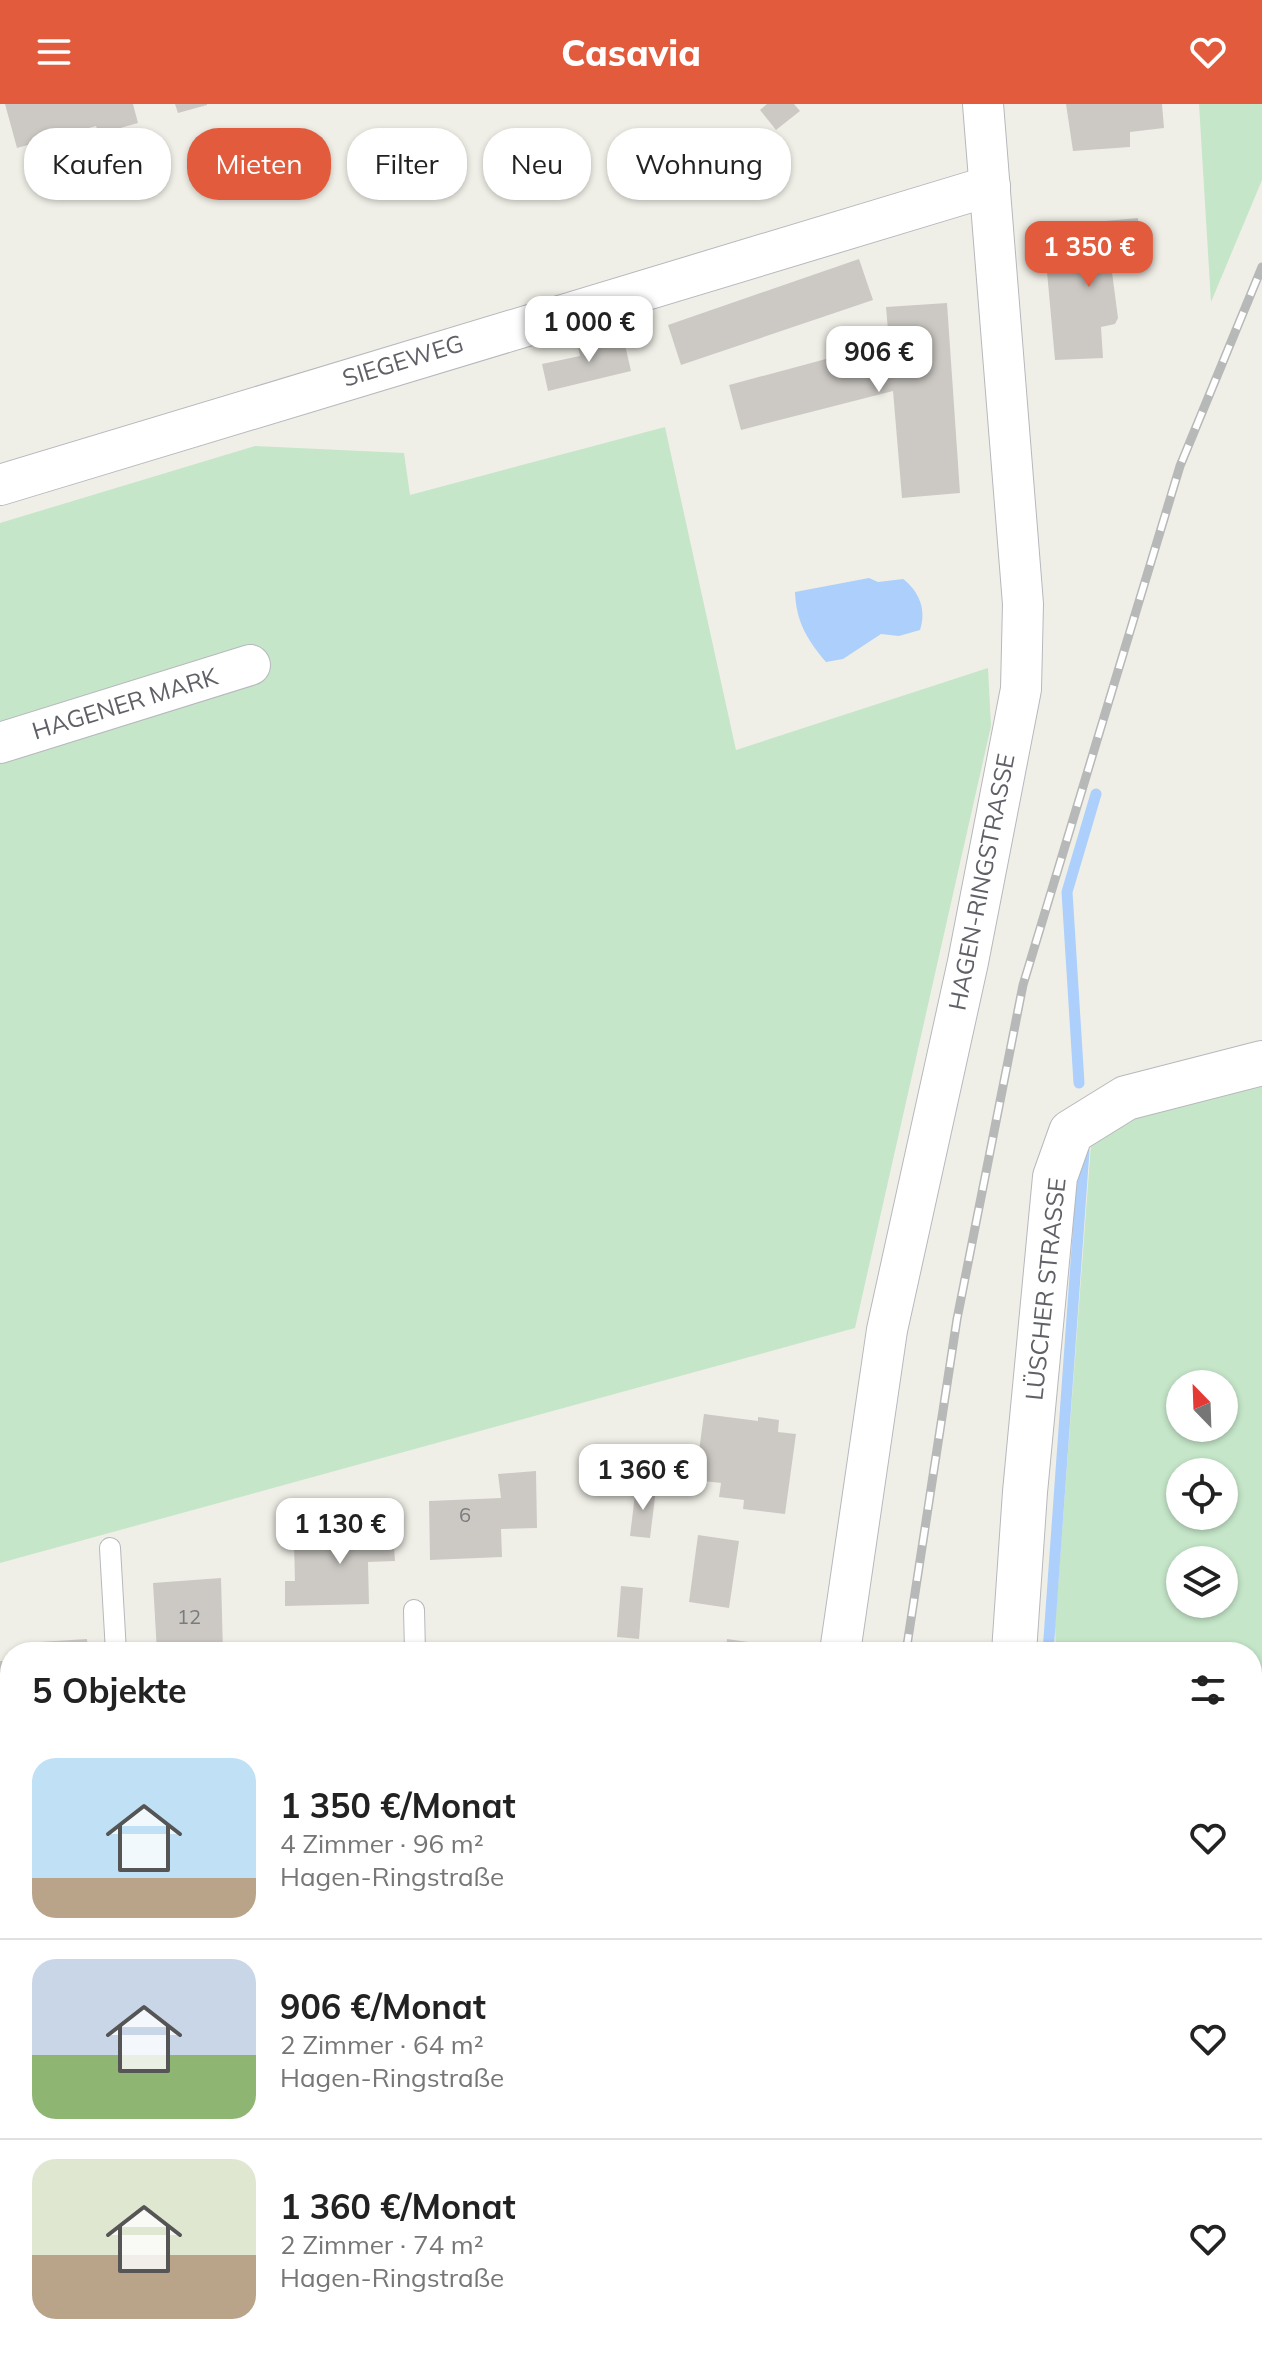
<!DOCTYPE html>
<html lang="de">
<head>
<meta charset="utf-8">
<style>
	body { margin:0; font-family:Mulish,sans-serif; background:#f6f6f6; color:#222; height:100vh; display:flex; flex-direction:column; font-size:30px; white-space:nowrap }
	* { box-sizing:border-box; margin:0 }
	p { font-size:26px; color:#767676 }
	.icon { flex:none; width:44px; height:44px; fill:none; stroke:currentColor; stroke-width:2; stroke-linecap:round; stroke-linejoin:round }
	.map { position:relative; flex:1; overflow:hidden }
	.panel { position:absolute; left:0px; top:1538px; width:1262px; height:714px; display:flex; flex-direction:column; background:#fff; border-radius:32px 32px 0 0; box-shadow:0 2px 6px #0004 }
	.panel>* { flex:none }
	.top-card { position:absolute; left:24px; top:24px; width:800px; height:72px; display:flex; gap:16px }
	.needle { width:52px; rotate:337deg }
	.controls { position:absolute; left:1166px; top:1266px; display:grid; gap:16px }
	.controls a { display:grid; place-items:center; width:72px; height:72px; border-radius:50%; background:#fff; box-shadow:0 2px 6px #0004; font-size:40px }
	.price { position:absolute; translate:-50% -68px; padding:0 18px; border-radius:16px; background:#fff; color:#222; font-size:26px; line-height:52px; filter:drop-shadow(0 2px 4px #0008) }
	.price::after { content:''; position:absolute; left:50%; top:48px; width:24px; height:18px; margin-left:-12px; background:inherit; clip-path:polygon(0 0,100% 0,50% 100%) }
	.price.active { background:#e15b3c; color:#fff }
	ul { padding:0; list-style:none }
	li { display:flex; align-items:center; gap:24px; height:200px; padding:0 32px }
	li+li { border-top:2px solid #e0e0e0 }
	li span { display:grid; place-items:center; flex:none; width:224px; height:160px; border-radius:24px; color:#555 }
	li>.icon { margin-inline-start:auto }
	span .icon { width:96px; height:96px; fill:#fffc; stroke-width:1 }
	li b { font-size:34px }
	h2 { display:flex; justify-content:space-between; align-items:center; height:96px; padding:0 32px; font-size:34px }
	.chip { padding:0 28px; border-radius:32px; background:#fff; box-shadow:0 2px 6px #0004; font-size:28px; line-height:72px }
	.chip.active { background:#e15b3c; color:#fff }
	header { display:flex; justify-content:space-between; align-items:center; height:104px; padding:0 32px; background:#e15b3c; color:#fff; font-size:36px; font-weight:800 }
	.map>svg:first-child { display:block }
</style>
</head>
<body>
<header><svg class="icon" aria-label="menu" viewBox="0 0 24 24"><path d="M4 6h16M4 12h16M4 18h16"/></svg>Casavia<svg class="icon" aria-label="heart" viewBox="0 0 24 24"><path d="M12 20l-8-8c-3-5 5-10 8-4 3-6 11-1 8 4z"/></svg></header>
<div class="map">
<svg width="1262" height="2251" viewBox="0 0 1262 2251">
	<rect width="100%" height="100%" fill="#f0efe7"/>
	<g fill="#c5e6c9" fill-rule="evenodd">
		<path d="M 1199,0 L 1262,0 L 1262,76 L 1211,198 Z"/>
		<path d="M 665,323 L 736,646 L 988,564 L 991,622 L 855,1224 L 0,1459 L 0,419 L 255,342 L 404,349 L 410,391 Z"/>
		<path d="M 1262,972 L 1262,2251 L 1089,2251 L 1088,2242 L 1252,2242 L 1252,1548 L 1056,1548 L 1055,1522 L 1091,1040 L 1104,1021 ZM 1180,1280 L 1224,1280 L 1224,1324 L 1180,1324 ZM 1180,1368 L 1224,1368 L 1224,1412 L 1180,1412 ZM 1180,1456 L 1224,1456 L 1224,1500 L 1180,1500 Z"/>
	</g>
	<path fill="#acd0fb" d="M 869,474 L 878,478 L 903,475 C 919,487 927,506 920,526 L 899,532 L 881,530 L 843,555 L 826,558 C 807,536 796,517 795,488 Z"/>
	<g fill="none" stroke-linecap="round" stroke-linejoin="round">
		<g stroke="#acd0fb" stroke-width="11">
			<path d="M 1079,979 L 1067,788 L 1096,690"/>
			<path d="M 1048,1548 L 1084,1047"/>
		</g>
	</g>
	<g fill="#ccc9c4">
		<path d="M 5,0 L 133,0 L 138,19 L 99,30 L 96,22 L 17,44 Z"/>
		<path d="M 175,0 L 207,0 L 207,1 L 178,9 Z"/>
		<path d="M 767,0 L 794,0 L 800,7 L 776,26 L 760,6 Z"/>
		<path d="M 1066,0 L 1162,0 L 1164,24 L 1130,28 L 1130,43 L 1073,47 Z"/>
		<path d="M 1138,114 L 1141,151 L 1110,153 L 1118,214 L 1115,220 L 1101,223 L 1103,254 L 1055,256 L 1046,157 L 1087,153 L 1084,119 Z"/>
		<path d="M 859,155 L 873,196 L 681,261 L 668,221 Z"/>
		<path d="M 947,199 L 960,389 L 902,394 L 893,287 L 741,326 L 729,281 L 889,238 L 886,203 Z"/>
		<path d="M 623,232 L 631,267 L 548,287 L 542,260 L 580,252 L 578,242 Z"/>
		<path d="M 704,1310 L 758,1317 L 758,1313 L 779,1316 L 778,1328 L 796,1330 L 785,1410 L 743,1405 L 744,1396 L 719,1393 L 721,1379 L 695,1376 Z"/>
		<path d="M 536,1367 L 537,1424 L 501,1425 L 502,1453 L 430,1456 L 429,1397 L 501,1394 L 498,1370 Z"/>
		<path d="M 636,1382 L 656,1385 L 650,1434 L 630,1432 Z"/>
		<path d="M 392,1413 L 395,1457 L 368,1458 L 369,1500 L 285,1502 L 285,1477 L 295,1477 L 294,1439 L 354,1439 L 353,1415 Z"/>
		<path d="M 698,1431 L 739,1437 L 729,1504 L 689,1498 Z"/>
		<path d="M 221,1474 L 223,1548 L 157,1548 L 153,1479 Z"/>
		<path d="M 621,1482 L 643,1484 L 639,1535 L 617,1533 Z"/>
		<path d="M 87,1535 L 88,1548 L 25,1548 L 24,1539 Z"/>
		<path d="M 727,1535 L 769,1541 L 768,1548 L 699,1548 L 700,1540 L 726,1544 Z"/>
		<rect x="0" y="1557" width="10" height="50"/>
		<path d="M 10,1711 L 10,1760 L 5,1761 L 4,1712 Z"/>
		<rect x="0" y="2111" width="10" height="62"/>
		<path d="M 461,2242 L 502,2242 L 502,2251 L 462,2251 Z"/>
		<path d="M 579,2242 L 654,2242 L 653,2251 L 578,2251 Z"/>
	</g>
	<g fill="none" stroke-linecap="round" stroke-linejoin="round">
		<defs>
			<g id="service">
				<path d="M 110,1444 L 116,1548"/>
				<path d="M 414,1506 L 415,1548"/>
				<path d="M 0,1682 L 10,1682"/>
				<path d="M 0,1877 L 10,1876"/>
				<path d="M 0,2067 L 10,2067"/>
				<path d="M 73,2251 L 277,2242"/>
			</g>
			<g id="minor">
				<path d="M 0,381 L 990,82"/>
				<path d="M 0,639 L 250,561"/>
				<path d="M 840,1548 L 887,1226 L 968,858 L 1021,585 L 1023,500 L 983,0"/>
				<path d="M 154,2242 L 155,2251"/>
				<path d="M 750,2251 L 751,2242"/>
			</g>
			<g id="tertiary">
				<path d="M 1014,1548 L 1025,1388 L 1055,1073 L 1071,1028 L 1126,994 L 1262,959"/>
				<path d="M 1040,2242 L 1041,2251"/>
			</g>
		</defs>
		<use href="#service" stroke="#b7b8bd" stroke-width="22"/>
		<use href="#minor" stroke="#b7b8bd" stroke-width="42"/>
		<use href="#tertiary" stroke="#b7b8bd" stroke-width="46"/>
		<use href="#service" stroke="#fff" stroke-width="20"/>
		<use href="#minor" stroke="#fff" stroke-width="40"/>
		<use href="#tertiary" stroke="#fff" stroke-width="44"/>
		<defs>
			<g id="rail">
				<path d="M 906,1548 L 957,1215 L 1023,881 L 1180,362 L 1262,163"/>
				<path d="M 807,2251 L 808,2242"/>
			</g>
		</defs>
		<use href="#rail" stroke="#b7b8b8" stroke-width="9"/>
		<use href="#rail" stroke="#fff" stroke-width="6" stroke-dasharray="18" stroke-linecap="butt"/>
	</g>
	<g text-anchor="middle" stroke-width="8" stroke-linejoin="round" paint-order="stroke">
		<g font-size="20" fill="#7a7b7e">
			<text x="465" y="1418">6</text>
			<text x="189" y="1520">12</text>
		</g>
		<g font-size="24" fill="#5f6167" stroke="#fff">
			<text transform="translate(403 257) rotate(-17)" y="8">SIEGEWEG</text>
			<text transform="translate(125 600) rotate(-17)" y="8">HAGENER MARK</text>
			<text transform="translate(982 778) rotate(-79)" y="8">HAGEN-RINGSTRASSE</text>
			<text transform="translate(1046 1185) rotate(-84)" y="8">LÜSCHER STRASSE</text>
		</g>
	</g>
</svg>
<div class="controls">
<a><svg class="needle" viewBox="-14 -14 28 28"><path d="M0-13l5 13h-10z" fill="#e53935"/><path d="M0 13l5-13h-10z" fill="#767676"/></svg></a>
<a><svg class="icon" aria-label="locate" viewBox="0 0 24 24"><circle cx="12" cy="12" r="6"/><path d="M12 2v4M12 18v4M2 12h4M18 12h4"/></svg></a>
<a><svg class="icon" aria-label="layers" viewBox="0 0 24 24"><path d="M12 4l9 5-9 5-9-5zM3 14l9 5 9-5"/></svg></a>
</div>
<b class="price active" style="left:1089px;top:185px">1 350 €</b>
<b class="price" style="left:589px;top:260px">1 000 €</b>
<b class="price" style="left:879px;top:290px">906 €</b>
<b class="price" style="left:643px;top:1408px">1 360 €</b>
<b class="price" style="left:340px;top:1462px">1 130 €</b>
<div class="top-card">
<a class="chip">Kaufen</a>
<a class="chip active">Mieten</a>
<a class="chip">Filter</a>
<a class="chip">Neu</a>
<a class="chip">Wohnung</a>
</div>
<section class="panel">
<h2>5 Objekte<svg class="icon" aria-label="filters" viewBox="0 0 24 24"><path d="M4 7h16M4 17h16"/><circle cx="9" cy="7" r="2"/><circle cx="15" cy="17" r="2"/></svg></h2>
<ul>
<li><span style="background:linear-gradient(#bfe0f5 75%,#b9a48a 0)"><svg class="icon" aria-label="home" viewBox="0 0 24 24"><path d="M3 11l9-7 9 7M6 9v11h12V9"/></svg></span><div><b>1 350 €/Monat</b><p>4 Zimmer · 96 m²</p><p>Hagen-Ringstraße</p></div><svg class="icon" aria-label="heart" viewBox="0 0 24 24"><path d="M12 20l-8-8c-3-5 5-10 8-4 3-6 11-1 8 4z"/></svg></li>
<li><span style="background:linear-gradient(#c9d6e8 60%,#8fb573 0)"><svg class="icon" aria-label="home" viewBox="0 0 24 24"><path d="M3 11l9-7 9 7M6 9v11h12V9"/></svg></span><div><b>906 €/Monat</b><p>2 Zimmer · 64 m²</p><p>Hagen-Ringstraße</p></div><svg class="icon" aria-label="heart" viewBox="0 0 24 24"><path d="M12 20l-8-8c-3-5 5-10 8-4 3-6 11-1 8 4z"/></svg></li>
<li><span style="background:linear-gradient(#dfe7d0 60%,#b9a48a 0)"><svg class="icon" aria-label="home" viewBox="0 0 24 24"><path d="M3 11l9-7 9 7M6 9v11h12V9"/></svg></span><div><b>1 360 €/Monat</b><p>2 Zimmer · 74 m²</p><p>Hagen-Ringstraße</p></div><svg class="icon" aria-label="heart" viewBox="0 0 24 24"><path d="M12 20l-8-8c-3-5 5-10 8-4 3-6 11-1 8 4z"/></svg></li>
</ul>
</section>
</div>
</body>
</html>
